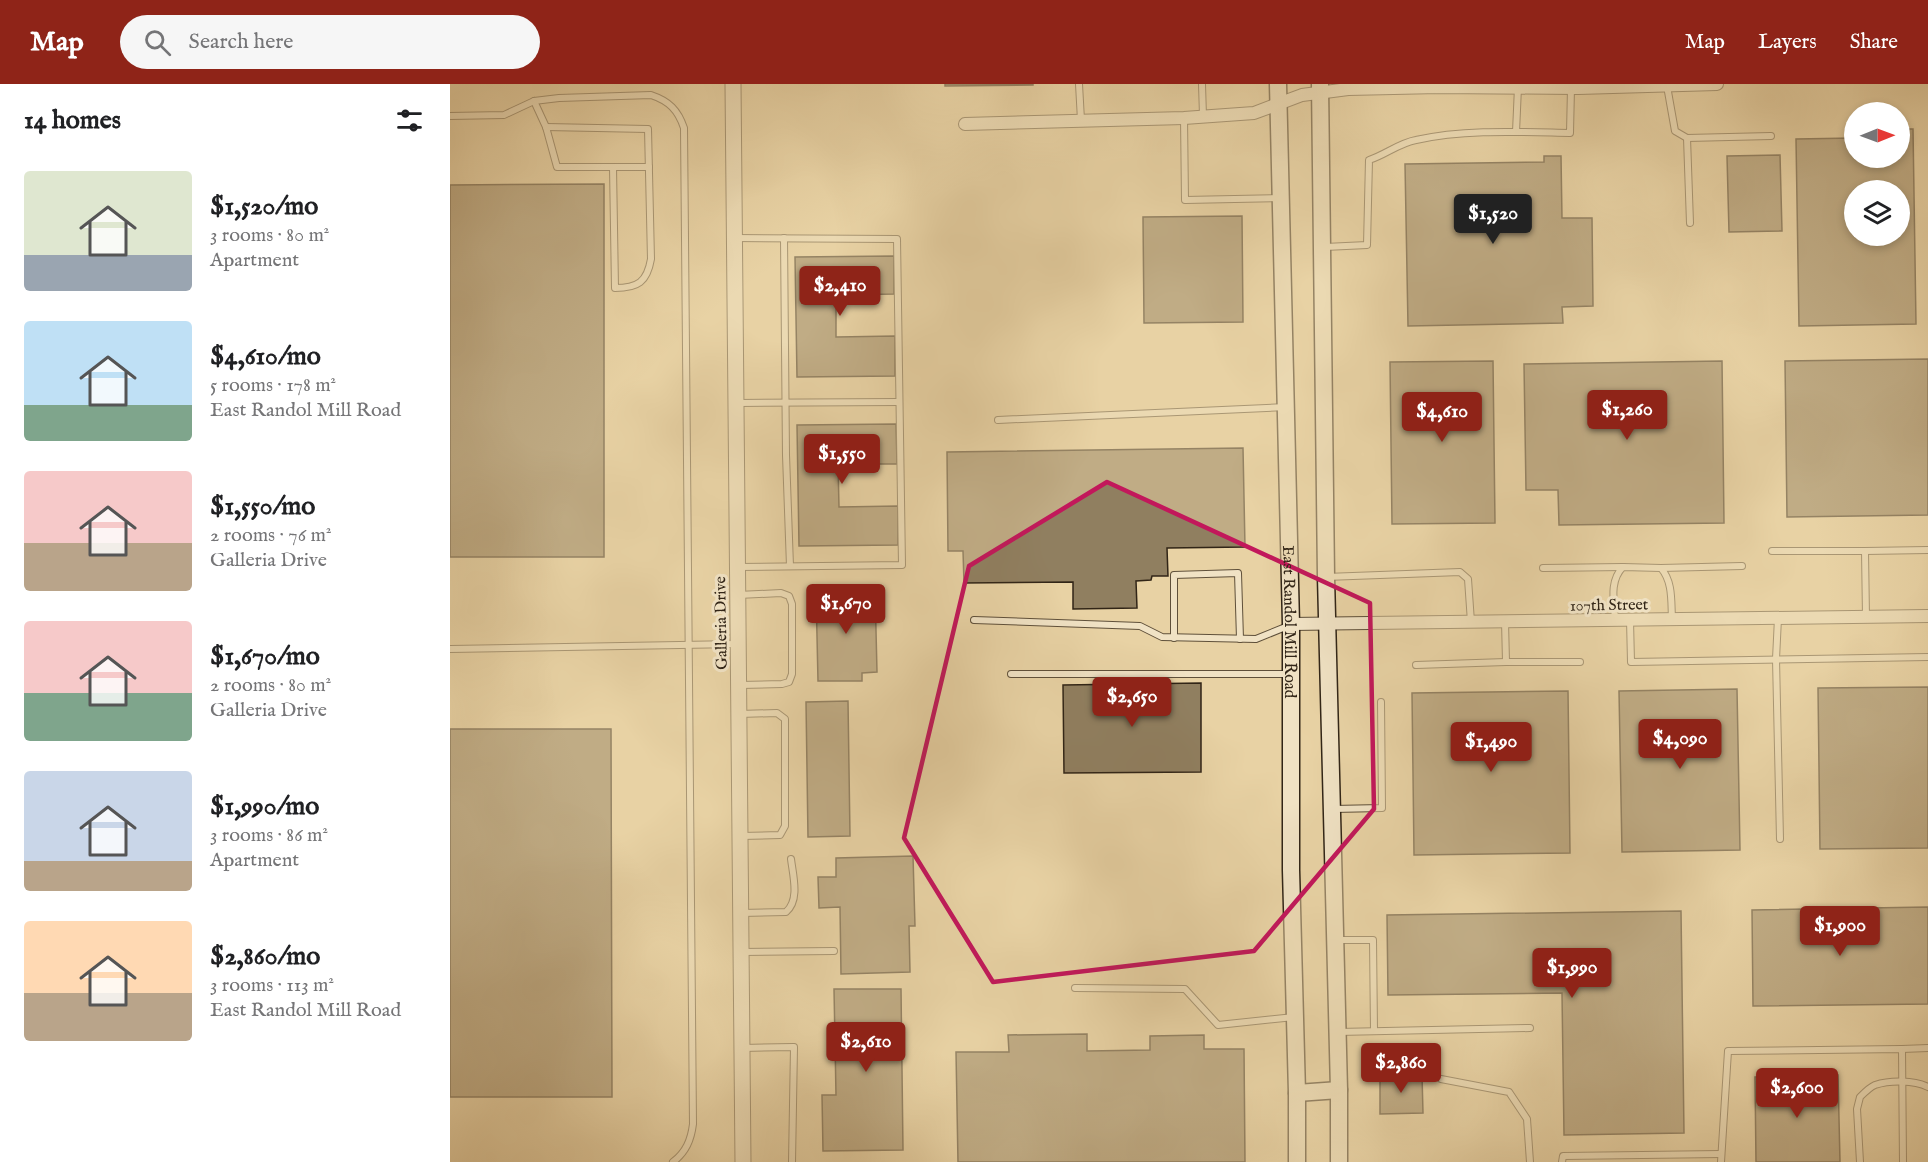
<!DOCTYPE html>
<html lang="en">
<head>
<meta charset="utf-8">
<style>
	body { margin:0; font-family:"IM FELL English",serif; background:#f6f6f6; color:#202124; height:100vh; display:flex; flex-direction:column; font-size:22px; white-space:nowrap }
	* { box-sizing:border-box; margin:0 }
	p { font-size:20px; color:#757577 }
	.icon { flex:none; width:33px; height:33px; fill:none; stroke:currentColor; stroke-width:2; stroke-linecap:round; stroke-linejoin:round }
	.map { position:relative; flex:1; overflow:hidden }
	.drawer { display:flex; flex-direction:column; background:#fff; width:450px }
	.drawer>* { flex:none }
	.needle { width:39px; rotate:89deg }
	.fabs { position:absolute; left:1394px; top:18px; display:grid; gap:12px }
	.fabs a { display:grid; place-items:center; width:66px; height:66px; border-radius:50%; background:#fff; box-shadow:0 3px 9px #0003; font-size:30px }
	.price { position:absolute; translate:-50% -51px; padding:0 14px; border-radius:6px; background:#8f2418; color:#fff; font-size:20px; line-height:39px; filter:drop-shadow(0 2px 3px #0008) }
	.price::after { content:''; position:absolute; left:50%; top:36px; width:18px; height:14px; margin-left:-9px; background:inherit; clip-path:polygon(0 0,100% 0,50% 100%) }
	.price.on { background:#222; color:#fff }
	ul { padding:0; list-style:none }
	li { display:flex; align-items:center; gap:18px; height:150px; padding:0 24px }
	li span { display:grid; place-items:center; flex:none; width:168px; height:120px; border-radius:6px; color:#555 }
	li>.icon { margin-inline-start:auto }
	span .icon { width:72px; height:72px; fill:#fffc; stroke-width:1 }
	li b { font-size:26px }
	h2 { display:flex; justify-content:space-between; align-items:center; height:72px; padding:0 24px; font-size:26px }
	header { display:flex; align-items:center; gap:36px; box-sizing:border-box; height:84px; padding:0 30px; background:#8f2418; color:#fff }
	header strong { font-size:28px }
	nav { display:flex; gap:33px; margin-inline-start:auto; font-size:21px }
	.search { width:420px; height:54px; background:#f6f6f6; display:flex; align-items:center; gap:15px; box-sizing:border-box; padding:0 21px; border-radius:33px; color:#757577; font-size:22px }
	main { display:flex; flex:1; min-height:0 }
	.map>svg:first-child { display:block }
</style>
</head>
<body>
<header>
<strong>Map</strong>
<div class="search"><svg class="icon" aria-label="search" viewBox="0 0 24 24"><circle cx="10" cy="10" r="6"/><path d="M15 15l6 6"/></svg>Search here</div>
<nav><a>Map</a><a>Layers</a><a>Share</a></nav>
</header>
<main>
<section class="drawer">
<h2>14 homes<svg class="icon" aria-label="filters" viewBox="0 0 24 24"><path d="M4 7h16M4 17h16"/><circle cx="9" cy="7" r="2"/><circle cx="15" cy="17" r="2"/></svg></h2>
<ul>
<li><span style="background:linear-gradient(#dfe7d0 70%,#9aa5b1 0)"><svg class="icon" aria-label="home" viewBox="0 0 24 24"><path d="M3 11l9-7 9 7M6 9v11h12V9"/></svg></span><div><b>$1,520/mo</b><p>3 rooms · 80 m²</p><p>Apartment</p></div></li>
<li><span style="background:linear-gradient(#bfe0f5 70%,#7fa58c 0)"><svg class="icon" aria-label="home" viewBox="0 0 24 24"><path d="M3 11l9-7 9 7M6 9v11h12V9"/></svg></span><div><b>$4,610/mo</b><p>5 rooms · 178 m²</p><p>East Randol Mill Road</p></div></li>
<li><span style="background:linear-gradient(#f6c9c9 60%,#b9a48a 0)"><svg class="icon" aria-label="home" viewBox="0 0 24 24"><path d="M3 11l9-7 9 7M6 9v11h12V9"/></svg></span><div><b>$1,550/mo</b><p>2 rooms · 76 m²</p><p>Galleria Drive</p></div></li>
<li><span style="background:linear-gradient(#f6c9c9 60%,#7fa58c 0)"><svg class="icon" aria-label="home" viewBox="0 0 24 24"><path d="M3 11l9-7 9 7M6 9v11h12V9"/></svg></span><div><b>$1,670/mo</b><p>2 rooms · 80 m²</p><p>Galleria Drive</p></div></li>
<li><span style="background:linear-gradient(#c9d6e8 75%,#b9a48a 0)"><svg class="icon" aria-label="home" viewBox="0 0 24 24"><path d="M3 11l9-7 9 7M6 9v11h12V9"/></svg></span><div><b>$1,990/mo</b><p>3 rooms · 86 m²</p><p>Apartment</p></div></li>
<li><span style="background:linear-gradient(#ffd9b3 60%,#b9a48a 0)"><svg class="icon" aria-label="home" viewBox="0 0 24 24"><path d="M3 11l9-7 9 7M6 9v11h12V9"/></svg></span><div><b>$2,860/mo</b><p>3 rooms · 113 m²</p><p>East Randol Mill Road</p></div></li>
</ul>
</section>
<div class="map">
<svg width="1478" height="1078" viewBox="0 0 1478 1078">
	<rect width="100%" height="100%" fill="#e8d2a4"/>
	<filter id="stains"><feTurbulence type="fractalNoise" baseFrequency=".00333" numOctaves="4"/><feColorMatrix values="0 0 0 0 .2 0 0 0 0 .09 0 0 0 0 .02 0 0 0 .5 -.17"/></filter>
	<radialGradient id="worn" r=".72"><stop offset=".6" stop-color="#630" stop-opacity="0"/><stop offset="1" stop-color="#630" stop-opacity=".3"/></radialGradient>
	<g fill="#907f60" stroke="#312517" stroke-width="1.5" fill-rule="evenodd">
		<path d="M 495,0 L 583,0 L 583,1 L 495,2 Z"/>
		<path d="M 1452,45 L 1463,45 L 1466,240 L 1349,242 L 1346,55 L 1404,54 L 1404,74 L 1449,74 L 1449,53 L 1452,53 ZM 1404,106 L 1449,106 L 1449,152 L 1404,152 Z"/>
		<path d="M 1330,71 L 1332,147 L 1279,148 L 1277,72 Z"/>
		<path d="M 1094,72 L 1111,72 L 1112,134 L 1142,134 L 1143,222 L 1112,223 L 1113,239 L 958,242 L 955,80 L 1094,78 Z"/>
		<path d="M 154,100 L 154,473 L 0,473 L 0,101 Z"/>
		<path d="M 792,132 L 793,238 L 694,239 L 693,133 Z"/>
		<path d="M 444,172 L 444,210 L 386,211 L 386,253 L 445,252 L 445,292 L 347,293 L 345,173 Z"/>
		<path d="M 1478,275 L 1478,431 L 1337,433 L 1335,277 Z"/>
		<path d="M 1043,277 L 1045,439 L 942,440 L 940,278 Z"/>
		<path d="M 1272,277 L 1274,439 L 1109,441 L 1108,406 L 1076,406 L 1074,280 Z"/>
		<path d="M 446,340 L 447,380 L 388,380 L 389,423 L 448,422 L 448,461 L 349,462 L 347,341 Z"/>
		<path d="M 793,364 L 795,463 L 717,464 L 718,492 L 702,492 L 701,496 L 686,497 L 687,524 L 623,525 L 623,498 L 514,499 L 513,467 L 498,467 L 497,368 Z"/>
		<path d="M 425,505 L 427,588 L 412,589 L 412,597 L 368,597 L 366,507 Z"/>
		<path d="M 751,599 L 751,688 L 614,689 L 613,601 Z"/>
		<path d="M 1478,603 L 1478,764 L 1370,765 L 1368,604 Z"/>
		<path d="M 1287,605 L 1290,766 L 1172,768 L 1169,607 Z"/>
		<path d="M 1118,607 L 1120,769 L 964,771 L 962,609 Z"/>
		<path d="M 398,617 L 400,752 L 358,753 L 356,618 Z"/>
		<path d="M 0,645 L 161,645 L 162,1013 L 0,1013 Z"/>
		<path d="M 463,772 L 465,842 L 459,842 L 460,888 L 391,890 L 390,823 L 369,824 L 368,793 L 386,793 L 386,774 Z"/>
		<path d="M 1478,823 L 1478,920 L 1303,922 L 1302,826 Z"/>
		<path d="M 1231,827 L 1234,1049 L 1114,1051 L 1112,909 L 938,911 L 937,831 Z"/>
		<path d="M 384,905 L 451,905 L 453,1066 L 373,1067 L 372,1011 L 386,1011 Z"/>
		<path d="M 637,950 L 637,967 L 700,966 L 700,952 L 754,951 L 754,965 L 794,965 L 795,1078 L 508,1078 L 506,968 L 559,968 L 558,951 Z"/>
		<path d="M 930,991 L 972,991 L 973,1029 L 930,1030 Z"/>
		<path d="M 1388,991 L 1390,1078 L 1306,1078 L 1305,993 Z"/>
	</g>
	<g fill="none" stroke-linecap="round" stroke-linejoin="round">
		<defs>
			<g id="service">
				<path d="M 629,0 L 631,36"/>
				<path d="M 752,0 L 753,32"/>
				<path d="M 1217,2 L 1225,47 L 1237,54 L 1321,52"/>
				<path d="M 84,17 L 96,43 L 107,83 L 199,83"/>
				<path d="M 0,32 L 54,31 L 84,17 L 109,14 L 201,11 C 219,17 228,26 234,44 L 243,1040 C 241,1056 236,1068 223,1078"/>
				<path d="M 734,34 L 735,116 L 830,114"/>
				<path d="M 96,43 L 198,45 L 201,175 C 197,198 188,204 165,204 L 163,83"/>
				<path d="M 1066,48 L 1068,3"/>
				<path d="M 1237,54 L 1240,139"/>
				<path d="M 284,154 L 447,155 L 452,481 L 288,483"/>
				<path d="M 334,154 L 336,371 L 340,482"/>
				<path d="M 875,163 L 917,161 L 919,76 C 935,71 949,59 966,56 C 1015,45 1070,48 1120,49 L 1121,4"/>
				<path d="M 288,319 L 449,318"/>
				<path d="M 548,336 L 836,323"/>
				<path d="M 1322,467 L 1415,467 L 1416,533"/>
				<path d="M 1415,467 L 1478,466"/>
				<path d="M 1093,484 L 1173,483"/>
				<path d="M 1211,484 L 1292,482"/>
				<path d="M 876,493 L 1010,488 L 1018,495 L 1021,538"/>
				<path d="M 288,511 L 331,509 L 339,512 L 342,520 L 342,590 L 339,598 L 332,600 L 290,601"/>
				<path d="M 1328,534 L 1326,575 L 1330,755"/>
				<path d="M 1165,535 C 1164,518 1159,497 1173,483 L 1211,484 C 1223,498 1221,517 1222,535"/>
				<path d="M 524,536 L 690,542 L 712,553 L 806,555 L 838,542"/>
				<path d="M 1180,536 L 1181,578 L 1478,573"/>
				<path d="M 1055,537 L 1056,578 L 1130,578"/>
				<path d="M 724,554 L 724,491 L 788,489 L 790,555"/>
				<path d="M 0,565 L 287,560"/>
				<path d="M 966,581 L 1056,578"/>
				<path d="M 561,590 L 840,590"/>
				<path d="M 289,630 L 327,629 L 335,635 L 335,742 L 330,751 L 291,752"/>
				<path d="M 883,725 L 932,724 L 931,618"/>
				<path d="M 291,829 L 336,828 C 350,816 343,792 341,775"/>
				<path d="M 886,856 L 923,856 L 924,947"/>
				<path d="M 291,868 L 384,867"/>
				<path d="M 625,904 L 735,905 L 768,941 L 844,933"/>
				<path d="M 888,948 L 1080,944"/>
				<path d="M 292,964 L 344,963 L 342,1078"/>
				<path d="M 1452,965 L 1478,964"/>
				<path d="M 991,995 L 1059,1008 L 1077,1035 L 1080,1078"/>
				<path d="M 1112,1078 L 1113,1072 L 1271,1070"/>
				<path d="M 1271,1078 L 1278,967 L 1452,965 L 1453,1078"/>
				<path d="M 1410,1078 L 1407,1025 L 1410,1013 C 1414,1009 1420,1003 1425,1001 C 1440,996 1464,996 1478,1003"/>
			</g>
			<g id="minor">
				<path d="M 515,40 L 734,34 L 804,29 L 852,11 L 898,5 L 989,3 L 1128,4 L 1267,0"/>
				<path d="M 841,540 L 1478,532"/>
			</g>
			<path id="tertiary" d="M 283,0 L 293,1078"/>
			<g id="secondary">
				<path id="s1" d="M 828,0 L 841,540 L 841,786 L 847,1009 L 847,1078"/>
				<path d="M 870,0 L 876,493 L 889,1006 L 889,1078"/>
				<path d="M 847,1009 L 889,1006"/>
			</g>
		</defs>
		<use href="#service" stroke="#5f503a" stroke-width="8"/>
		<use href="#minor" stroke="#5f503a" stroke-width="14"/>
		<use href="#tertiary" stroke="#5f503a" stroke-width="17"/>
		<use href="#secondary" stroke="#312517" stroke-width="19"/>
		<use href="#service" stroke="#f0e2c4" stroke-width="6"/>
		<use href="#minor" stroke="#f0e2c4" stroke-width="12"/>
		<use href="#tertiary" stroke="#f0e2c4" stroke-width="15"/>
		<use href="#secondary" stroke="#f0e2c4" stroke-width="16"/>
	</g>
	<path d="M0 0H1478V1078H0ZM 657,398 L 920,519 L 924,725 L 804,867 L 543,898 L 454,754 L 519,482 Z" fill="#e8d2a4" fill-opacity=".55" fill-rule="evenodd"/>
	<path fill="none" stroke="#c2185b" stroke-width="4.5" stroke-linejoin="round" d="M 657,398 L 920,519 L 924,725 L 804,867 L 543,898 L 454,754 L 519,482 Z"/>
	<g text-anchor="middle" stroke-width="6" stroke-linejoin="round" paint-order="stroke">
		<g font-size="16" fill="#312517" stroke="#f0e2c4">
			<text transform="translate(1159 520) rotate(-1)" y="6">107th Street</text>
			<text transform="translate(270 539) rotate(-91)" y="6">Galleria Drive</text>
			<text dy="6" stroke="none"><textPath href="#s1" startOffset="538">East Randol Mill Road</textPath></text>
		</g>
	</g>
	<rect width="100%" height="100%" filter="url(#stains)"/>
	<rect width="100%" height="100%" fill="url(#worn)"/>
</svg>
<div class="fabs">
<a><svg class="needle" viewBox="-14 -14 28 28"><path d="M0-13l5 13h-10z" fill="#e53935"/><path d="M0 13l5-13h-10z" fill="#757577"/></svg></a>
<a><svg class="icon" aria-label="layers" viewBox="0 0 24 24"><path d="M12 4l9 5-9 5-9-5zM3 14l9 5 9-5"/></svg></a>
</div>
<b class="price on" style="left:1043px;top:161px">$1,520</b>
<b class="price" style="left:390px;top:233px">$2,410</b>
<b class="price" style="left:1177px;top:357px">$1,260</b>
<b class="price" style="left:992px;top:359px">$4,610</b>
<b class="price" style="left:392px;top:401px">$1,550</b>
<b class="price" style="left:396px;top:551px">$1,670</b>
<b class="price" style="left:682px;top:644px">$2,650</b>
<b class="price" style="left:1230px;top:686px">$4,090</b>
<b class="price" style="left:1041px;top:689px">$1,490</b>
<b class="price" style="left:1390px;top:873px">$1,900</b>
<b class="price" style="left:1122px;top:915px">$1,990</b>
<b class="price" style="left:416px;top:989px">$2,610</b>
<b class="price" style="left:951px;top:1010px">$2,860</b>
<b class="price" style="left:1347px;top:1035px">$2,600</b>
</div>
</main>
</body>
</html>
